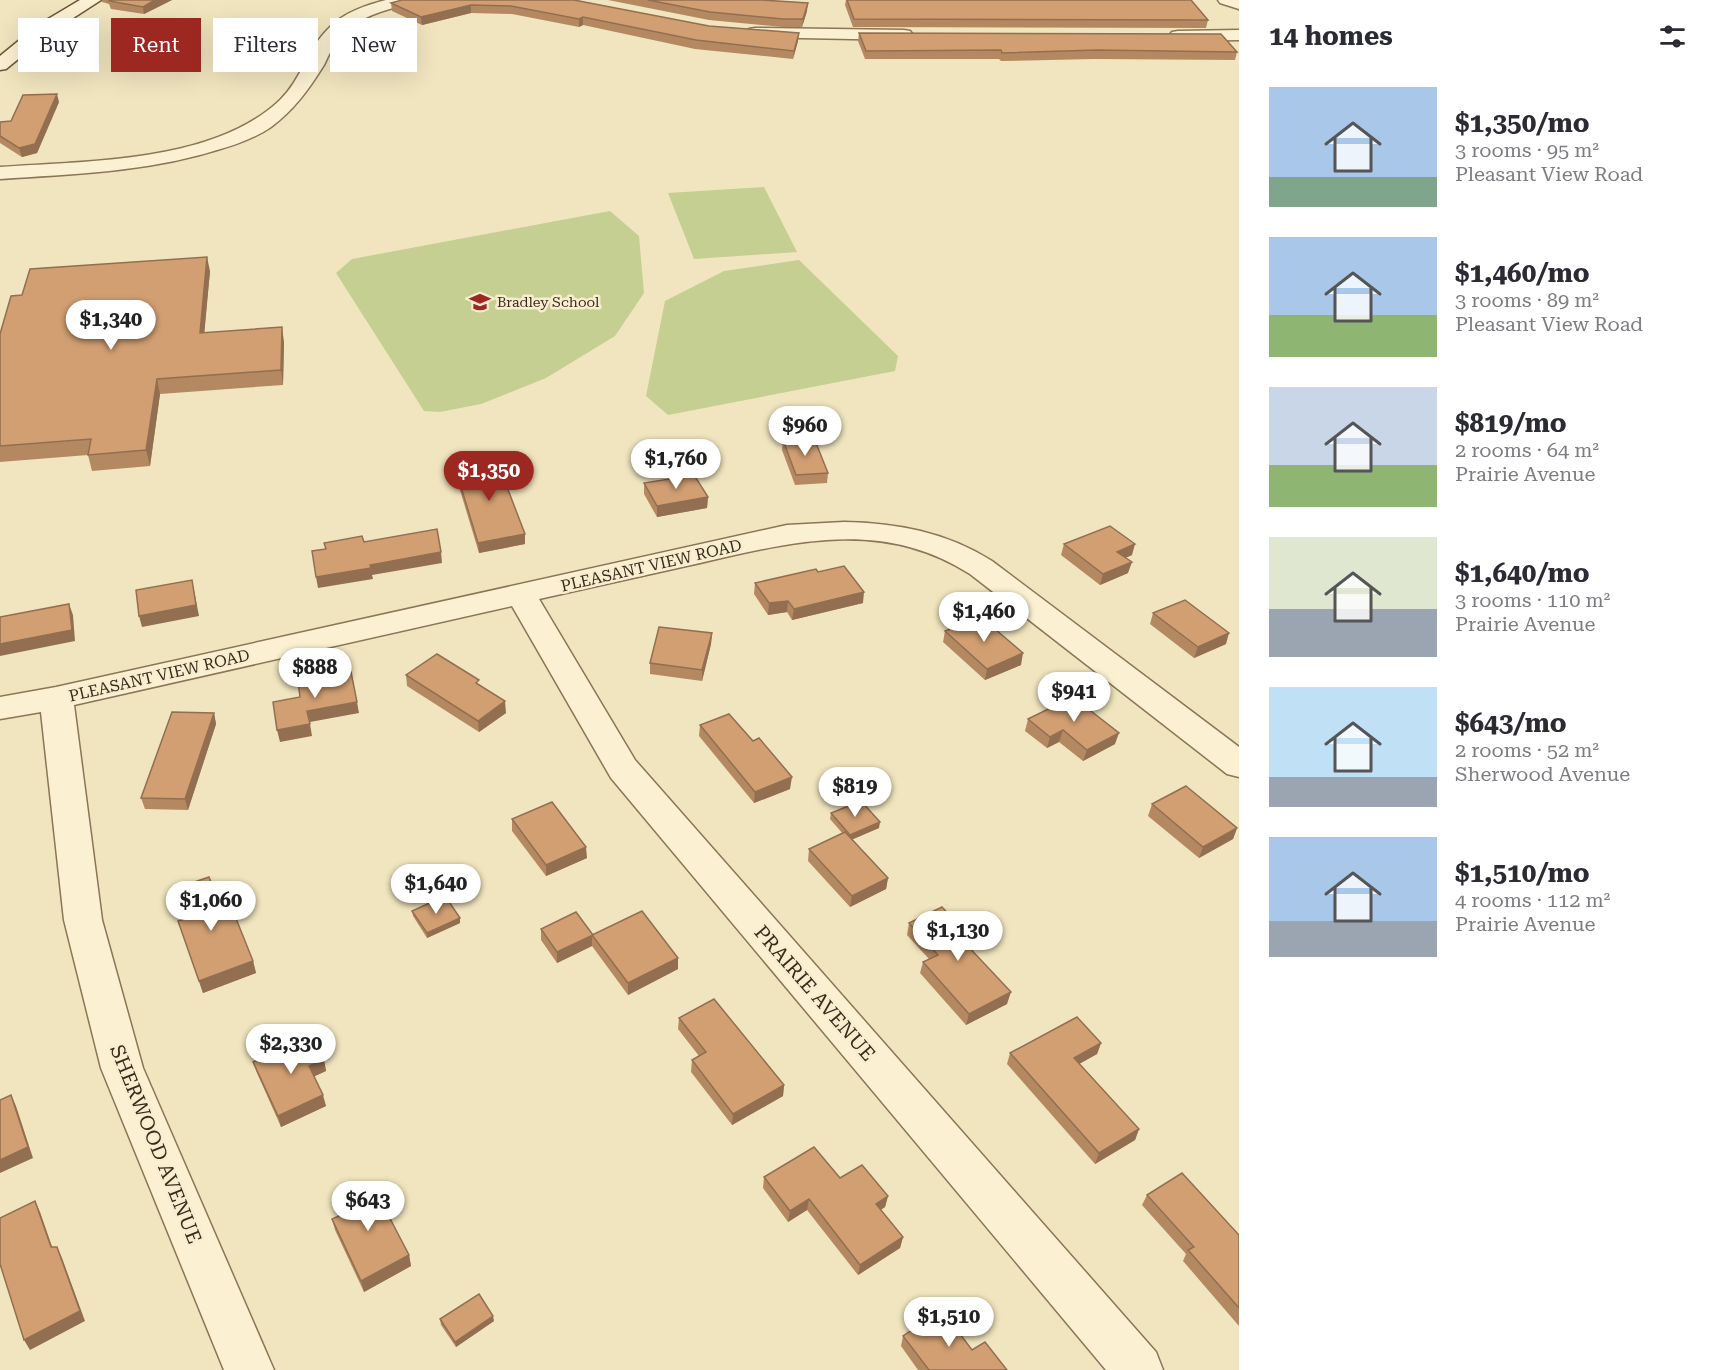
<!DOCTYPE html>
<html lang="en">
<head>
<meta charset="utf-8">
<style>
	body { margin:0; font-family:"Roboto Serif",serif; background:#f2f2f3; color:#2b2b33; height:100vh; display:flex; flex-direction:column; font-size:22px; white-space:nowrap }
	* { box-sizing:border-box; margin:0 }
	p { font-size:20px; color:#7c7c81 }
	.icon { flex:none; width:33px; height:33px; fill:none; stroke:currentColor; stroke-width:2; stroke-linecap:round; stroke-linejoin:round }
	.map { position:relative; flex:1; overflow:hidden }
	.sheet { display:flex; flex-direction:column; background:#fff; width:480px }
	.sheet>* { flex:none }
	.top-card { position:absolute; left:18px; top:18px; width:570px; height:54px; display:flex; gap:12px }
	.price { position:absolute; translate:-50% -51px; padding:0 14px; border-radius:21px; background:#fff; color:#222; font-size:20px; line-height:39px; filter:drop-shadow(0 2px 3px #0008) }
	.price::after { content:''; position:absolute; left:50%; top:36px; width:18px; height:14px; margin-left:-9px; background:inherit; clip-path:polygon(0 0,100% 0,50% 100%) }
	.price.current { background:#9d2822; color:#fff }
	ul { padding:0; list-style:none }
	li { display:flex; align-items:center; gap:18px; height:150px; padding:0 30px }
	li span { display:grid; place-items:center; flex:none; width:168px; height:120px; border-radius:0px; color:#555 }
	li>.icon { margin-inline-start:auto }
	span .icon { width:72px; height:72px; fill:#fffc; stroke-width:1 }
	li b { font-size:26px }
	h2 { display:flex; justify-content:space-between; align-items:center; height:72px; padding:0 30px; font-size:26px }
	.chip { padding:0 21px; border-radius:0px; background:#fff; box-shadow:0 6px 24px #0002; font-size:21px; line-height:54px }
	.chip.current { background:#9d2822; color:#fff }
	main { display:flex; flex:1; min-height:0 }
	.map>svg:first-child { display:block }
</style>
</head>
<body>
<main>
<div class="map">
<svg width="1239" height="1370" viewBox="0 0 1239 1370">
	<rect width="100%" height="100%" fill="#f1e5bf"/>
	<g fill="#c5cf92">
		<path d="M 764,187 L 797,252 L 694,259 L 668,193 Z"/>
		<path d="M 610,211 L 639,236 L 644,293 L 615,336 L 546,378 L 481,404 L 440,412 L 424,411 L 336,273 L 352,259 Z"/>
		<path d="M 799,260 L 898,356 L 895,371 L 668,415 L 646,396 L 665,301 L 724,271 Z"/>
	</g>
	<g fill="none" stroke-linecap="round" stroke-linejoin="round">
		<defs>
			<g id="street">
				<path d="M 386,0 L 415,0 L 413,3 C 389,9 361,15 342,34 C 334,42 329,55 324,65 C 309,89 294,110 271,127 C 255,138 235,145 217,150 C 147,172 73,174 0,179 L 0,167 C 87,161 214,163 280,100 C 301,80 308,48 329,28 C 343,13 366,5 386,0 Z"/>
				<path d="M 1218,0 L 1239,0 L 1239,9 L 1220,3 Z"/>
				<path d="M 755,28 L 904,30 L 910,31 L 913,35 L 910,39 L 904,40 L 749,37 L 746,33 L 749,29 Z"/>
				<path d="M 1239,30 L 1239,40 L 1178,41 L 1172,40 L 1169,36 L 1172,32 L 1178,31 Z"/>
				<path d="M 844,522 C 897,523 946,532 992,561 L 1239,747 L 1239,777 L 1227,774 L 970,574 C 880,516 788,543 691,565 C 640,576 590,588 539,599 L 635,760 L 1156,1352 L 1163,1370 L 1106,1370 L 611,778 L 512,606 L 74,705 L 102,920 L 143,1068 L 274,1370 L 224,1370 L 101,1068 L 64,920 L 41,712 L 0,719 L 0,697 L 56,687 L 787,525 Z"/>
			</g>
			<path id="secondary" d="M 80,0 L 101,0 L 50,33 L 6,69 L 0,70 L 0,56 L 38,25 Z"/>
		</defs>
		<use href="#street" stroke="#8a7556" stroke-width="3"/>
		<use href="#secondary" stroke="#6c5639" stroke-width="3"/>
		<use href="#street" fill="#fbf1d2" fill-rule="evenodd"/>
		<use href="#secondary" fill="#fbf1d2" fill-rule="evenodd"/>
	</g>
	<g fill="#b48962">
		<path d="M 102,0 L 172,0 L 144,14 L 111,9 L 109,4 L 102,2 Z"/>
		<path d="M 574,0 L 709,26 L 798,41 L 793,59 L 695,49 L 583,25 L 579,27 L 512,14 L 471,13 L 422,25 L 392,11 L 391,3 Z"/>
		<path d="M 608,0 L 762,0 L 807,11 L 802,27 L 782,27 L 709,20 Z"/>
		<path d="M 846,0 L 1191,0 L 1208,20 L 1206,28 L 853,27 L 845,5 Z"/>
		<path d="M 859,33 L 1237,52 L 1235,60 L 1095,59 L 1001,61 L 999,59 L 865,59 L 858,41 Z"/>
		<path d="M 59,102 L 37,153 L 22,157 L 0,143 L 0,122 L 11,121 Z"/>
		<path d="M 210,271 L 204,333 L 284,342 L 283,385 L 160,394 L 150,466 L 92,471 L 88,455 L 0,462 L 0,334 L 22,295 Z"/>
		<path d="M 783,440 L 828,473 L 827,483 L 795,485 L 782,450 Z"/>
		<path d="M 455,467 L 525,544 L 479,553 L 456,477 Z"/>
		<path d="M 644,483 L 708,497 L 707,508 L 657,517 L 644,494 Z"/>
		<path d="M 1064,544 L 1132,555 L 1125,558 L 1128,573 L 1100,585 L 1061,555 Z"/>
		<path d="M 818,572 L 863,603 L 792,620 L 787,612 L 768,615 L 754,594 L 755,583 Z"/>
		<path d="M 1153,613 L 1226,644 L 1194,658 L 1150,624 Z"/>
		<path d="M 945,631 L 1021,665 L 985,680 L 943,642 Z"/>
		<path d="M 712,633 L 711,644 L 702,681 L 650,674 L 650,663 Z"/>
		<path d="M 406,675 L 480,685 L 506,713 L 479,732 L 407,686 Z"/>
		<path d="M 214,713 L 216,724 L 188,810 L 145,809 L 141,798 Z"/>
		<path d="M 1028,719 L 1115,744 L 1083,761 L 1059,742 L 1047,748 L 1025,731 Z"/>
		<path d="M 700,725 L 790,789 L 754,803 L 699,736 Z"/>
		<path d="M 1152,804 L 1237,828 L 1233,839 L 1199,858 L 1148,816 Z"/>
		<path d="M 831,813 L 879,828 L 852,839 L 888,878 L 886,889 L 850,907 L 808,861 L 809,849 L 843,834 L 830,819 Z"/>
		<path d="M 512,819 L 587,858 L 546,876 L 512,831 Z"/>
		<path d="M 177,888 L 224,914 L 253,961 L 256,973 L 203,993 L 178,921 L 187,918 Z"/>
		<path d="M 412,911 L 460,918 L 460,923 L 427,938 L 413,916 Z"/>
		<path d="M 909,923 L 969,947 L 1007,1004 L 966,1025 L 920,973 L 923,962 L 929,959 L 907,935 Z"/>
		<path d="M 541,929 L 593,935 L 678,958 L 678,969 L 628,995 L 592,946 L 557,963 L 541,940 Z"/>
		<path d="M 679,1018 L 784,1085 L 783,1096 L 732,1125 L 691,1072 L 692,1060 L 699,1056 L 678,1029 Z"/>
		<path d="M 1101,1043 L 1097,1054 L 1079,1064 L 1139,1129 L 1135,1140 L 1095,1164 L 1007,1064 L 1010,1053 Z"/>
		<path d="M 324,1060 L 326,1071 L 314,1076 L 326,1106 L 281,1127 L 257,1073 L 253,1062 Z"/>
		<path d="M 764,1177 L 888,1196 L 885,1207 L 881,1210 L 903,1237 L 900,1248 L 858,1275 L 807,1210 L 788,1222 L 763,1188 Z"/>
		<path d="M 1147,1195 L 1239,1235 L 1239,1326 L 1183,1261 L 1186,1254 L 1142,1205 Z"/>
		<path d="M 339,1198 L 409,1255 L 411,1266 L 364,1292 L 335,1230 L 332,1219 L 343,1214 Z"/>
		<path d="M 440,1319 L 494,1321 L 456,1347 L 441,1325 Z"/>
		<path d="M 903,1336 L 972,1350 L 1007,1370 L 918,1370 L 901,1346 Z"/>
	</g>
	<g fill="#926f50">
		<path d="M 155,0 L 172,0 L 144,14 L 143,7 Z"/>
		<path d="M 808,3 L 807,11 L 802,27 L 803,19 Z"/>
		<path d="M 471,5 L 471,13 L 422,25 L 421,17 Z"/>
		<path d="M 583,17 L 583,25 L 579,27 L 579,19 Z"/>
		<path d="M 799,33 L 798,41 L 793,59 L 794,51 Z"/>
		<path d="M 57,94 L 59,102 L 37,153 L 22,157 L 19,148 Z"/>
		<path d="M 207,257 L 210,271 L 203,348 L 200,333 Z"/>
		<path d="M 282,327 L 284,342 L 283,385 L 281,370 Z"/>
		<path d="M 157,379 L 160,394 L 150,466 L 146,450 Z"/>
		<path d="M 708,497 L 707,508 L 657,517 L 657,506 Z"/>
		<path d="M 525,534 L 525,544 L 479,553 L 478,543 Z"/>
		<path d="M 1135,544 L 1132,555 L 1114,563 L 1117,552 Z"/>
		<path d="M 441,552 L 442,563 L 372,575 L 373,579 L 318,588 L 316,577 L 370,565 Z"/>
		<path d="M 1132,562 L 1128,573 L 1100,585 L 1103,574 Z"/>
		<path d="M 192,580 L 199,616 L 142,627 L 139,616 Z"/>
		<path d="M 864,592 L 863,603 L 792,620 L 794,609 Z"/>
		<path d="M 788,601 L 787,612 L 768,615 L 769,603 Z"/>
		<path d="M 69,604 L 73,615 L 75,641 L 0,656 L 0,644 Z"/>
		<path d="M 712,633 L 711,644 L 702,681 L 702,670 Z"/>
		<path d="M 1229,633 L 1226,644 L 1194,658 L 1198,647 Z"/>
		<path d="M 1023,653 L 1021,665 L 985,680 L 987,669 Z"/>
		<path d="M 505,701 L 506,713 L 479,732 L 478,721 Z"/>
		<path d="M 357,702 L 359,713 L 310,722 L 307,711 Z"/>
		<path d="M 214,713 L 216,724 L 188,810 L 185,799 Z"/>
		<path d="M 310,724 L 312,736 L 280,742 L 277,730 Z"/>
		<path d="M 1063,730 L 1059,742 L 1047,748 L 1050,737 Z"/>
		<path d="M 1119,733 L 1115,744 L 1083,761 L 1087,750 Z"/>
		<path d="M 792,777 L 790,789 L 754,803 L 755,792 Z"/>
		<path d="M 880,822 L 879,828 L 849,841 L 850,835 Z"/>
		<path d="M 1237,828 L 1233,839 L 1199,858 L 1203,847 Z"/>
		<path d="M 586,847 L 587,858 L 546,876 L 546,865 Z"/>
		<path d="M 888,878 L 886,889 L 850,907 L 852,896 Z"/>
		<path d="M 460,918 L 460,923 L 427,938 L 427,933 Z"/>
		<path d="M 592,935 L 592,946 L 557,963 L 557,952 Z"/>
		<path d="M 971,938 L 968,949 L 964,942 Z"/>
		<path d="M 678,958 L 678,969 L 628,995 L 628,983 Z"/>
		<path d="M 253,961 L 256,973 L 203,993 L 199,981 Z"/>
		<path d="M 1011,992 L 1007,1004 L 966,1025 L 969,1014 Z"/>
		<path d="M 1101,1043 L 1097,1054 L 1070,1069 L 1074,1058 Z"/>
		<path d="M 324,1060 L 326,1071 L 311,1078 L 309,1066 Z"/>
		<path d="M 784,1085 L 783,1096 L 732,1125 L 733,1114 Z"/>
		<path d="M 11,1095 L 16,1106 L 33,1158 L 0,1173 L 0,1160 Z"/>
		<path d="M 323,1095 L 326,1106 L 281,1127 L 278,1116 Z"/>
		<path d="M 1139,1129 L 1135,1140 L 1095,1164 L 1099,1153 Z"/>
		<path d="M 888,1196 L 885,1207 L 873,1214 L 876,1204 Z"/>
		<path d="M 809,1199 L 807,1210 L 788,1222 L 790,1211 Z"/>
		<path d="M 35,1201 L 40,1212 L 56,1258 L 51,1247 Z"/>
		<path d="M 903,1237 L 900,1248 L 858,1275 L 860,1265 Z"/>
		<path d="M 57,1247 L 62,1258 L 85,1321 L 30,1350 L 24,1340 Z"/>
		<path d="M 409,1255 L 411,1266 L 364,1292 L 361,1281 Z"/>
		<path d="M 493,1316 L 494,1321 L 456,1347 L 455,1342 Z"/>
	</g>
	<g fill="#d19f72" stroke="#926f50" stroke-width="1.5">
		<path d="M 111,0 L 155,0 L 143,7 L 109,1 Z"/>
		<path d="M 402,0 L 574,0 L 709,26 L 799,33 L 794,51 L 696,40 L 583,17 L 579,19 L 511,6 L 471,5 L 421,17 L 391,3 Z"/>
		<path d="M 648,0 L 762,0 L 808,3 L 803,19 L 783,19 L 710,12 Z"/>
		<path d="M 847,0 L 1191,0 L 1208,20 L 854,19 Z"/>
		<path d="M 859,33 L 1221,34 L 1237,52 L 1097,50 L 1002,53 L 1001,50 L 866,51 Z"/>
		<path d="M 57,94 L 35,144 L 19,148 L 0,136 L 0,122 L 11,121 L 23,95 Z"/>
		<path d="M 207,257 L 200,333 L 282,327 L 281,370 L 157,379 L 146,450 L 88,455 L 91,439 L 0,446 L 0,334 L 11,296 L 22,295 L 30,269 Z"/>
		<path d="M 814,438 L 828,473 L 796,475 L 783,440 Z"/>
		<path d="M 497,461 L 525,534 L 478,543 L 455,467 Z"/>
		<path d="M 694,475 L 708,497 L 657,506 L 644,483 Z"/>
		<path d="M 1110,526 L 1135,544 L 1117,552 L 1132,562 L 1103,574 L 1064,544 Z"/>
		<path d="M 437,529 L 441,552 L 370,565 L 371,568 L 316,577 L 312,551 L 326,549 L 324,543 L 362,536 L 364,542 Z"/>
		<path d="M 844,566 L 864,592 L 794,609 L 788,601 L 769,603 L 755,583 L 816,569 L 818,572 Z"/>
		<path d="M 192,580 L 196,605 L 139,616 L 136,590 Z"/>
		<path d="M 1185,600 L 1229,633 L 1198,647 L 1153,613 Z"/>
		<path d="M 69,604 L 72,630 L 0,644 L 0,617 Z"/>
		<path d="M 981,617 L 1023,653 L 987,669 L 945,631 Z"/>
		<path d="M 659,627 L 712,633 L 702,670 L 650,663 Z"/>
		<path d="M 437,654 L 479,680 L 476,683 L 505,701 L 478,721 L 406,675 Z"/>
		<path d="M 351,672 L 357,702 L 307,711 L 310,724 L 277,730 L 273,702 L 300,697 L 298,681 Z"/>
		<path d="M 1073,697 L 1119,733 L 1087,750 L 1063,730 L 1050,737 L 1028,719 Z"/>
		<path d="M 172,712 L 214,713 L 185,799 L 141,798 Z"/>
		<path d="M 729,714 L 753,741 L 759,738 L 792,777 L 755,792 L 700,725 Z"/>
		<path d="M 1186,786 L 1237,828 L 1203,847 L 1152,804 Z"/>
		<path d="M 861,801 L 880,822 L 850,835 L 831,813 Z"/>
		<path d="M 552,802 L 586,847 L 546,865 L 512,819 Z"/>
		<path d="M 845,832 L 888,878 L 852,896 L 809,849 Z"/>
		<path d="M 209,877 L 224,914 L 233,911 L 253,961 L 199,981 L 178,921 L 188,918 L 177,888 Z"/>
		<path d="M 445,896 L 460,918 L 427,933 L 412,911 Z"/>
		<path d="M 942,907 L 971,938 L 964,942 L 1011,992 L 969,1014 L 923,962 L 938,955 L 909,923 Z"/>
		<path d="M 642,911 L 678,958 L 628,983 L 592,935 Z"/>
		<path d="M 576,912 L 593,935 L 557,952 L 541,929 Z"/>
		<path d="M 714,999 L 784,1085 L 733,1114 L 692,1060 L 706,1052 L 679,1018 Z"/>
		<path d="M 1077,1017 L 1101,1043 L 1074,1058 L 1139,1129 L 1099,1153 L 1010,1053 Z"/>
		<path d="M 312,1036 L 324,1060 L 309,1066 L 323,1095 L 278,1116 L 253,1062 Z"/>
		<path d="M 11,1095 L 28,1147 L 0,1160 L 0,1100 Z"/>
		<path d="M 814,1147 L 840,1178 L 862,1165 L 888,1196 L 876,1204 L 903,1237 L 860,1265 L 809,1199 L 790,1211 L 764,1177 Z"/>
		<path d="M 1182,1173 L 1239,1235 L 1239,1308 L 1188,1250 L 1194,1247 L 1147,1195 Z"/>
		<path d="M 371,1182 L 409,1255 L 361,1281 L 332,1219 L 345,1213 L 339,1198 Z"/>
		<path d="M 35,1201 L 51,1247 L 57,1247 L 80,1311 L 24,1340 L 0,1264 L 0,1218 Z"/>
		<path d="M 479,1294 L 493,1316 L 455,1342 L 440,1319 Z"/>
		<path d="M 942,1310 L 972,1350 L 985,1342 L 1007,1370 L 929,1370 L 903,1336 Z"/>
	</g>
	<defs>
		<symbol id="school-bare" viewBox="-9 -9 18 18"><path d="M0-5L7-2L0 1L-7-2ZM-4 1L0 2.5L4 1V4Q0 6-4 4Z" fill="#9d2822" stroke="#f8eecf" stroke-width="2.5" paint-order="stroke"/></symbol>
	</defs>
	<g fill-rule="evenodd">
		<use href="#school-bare" x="465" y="287" width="30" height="30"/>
	</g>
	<g text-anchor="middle" stroke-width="5" stroke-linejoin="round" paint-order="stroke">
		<g font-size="14" fill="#392b1c" stroke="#f8eecf" text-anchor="start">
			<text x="497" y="307">Bradley School</text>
		</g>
		<g font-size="16" fill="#392b1c" stroke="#f8eecf">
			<text transform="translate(651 565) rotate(-13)" y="6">PLEASANT VIEW ROAD</text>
			<text transform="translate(159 675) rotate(-13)" y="6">PLEASANT VIEW ROAD</text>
		</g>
		<g font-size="20" fill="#392b1c" stroke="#f8eecf">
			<text transform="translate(815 993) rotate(49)" y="7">PRAIRIE AVENUE</text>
			<text transform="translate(156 1144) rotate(68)" y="7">SHERWOOD AVENUE</text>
		</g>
	</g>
</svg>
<b class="price" style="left:111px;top:351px">$1,340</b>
<b class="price" style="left:805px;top:457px">$960</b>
<b class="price" style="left:676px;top:490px">$1,760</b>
<b class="price current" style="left:489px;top:502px">$1,350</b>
<b class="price" style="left:984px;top:643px">$1,460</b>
<b class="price" style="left:315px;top:699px">$888</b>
<b class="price" style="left:1074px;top:723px">$941</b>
<b class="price" style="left:855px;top:818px">$819</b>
<b class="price" style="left:436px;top:915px">$1,640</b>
<b class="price" style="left:211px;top:932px">$1,060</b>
<b class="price" style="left:958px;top:962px">$1,130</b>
<b class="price" style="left:291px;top:1075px">$2,330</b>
<b class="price" style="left:368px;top:1232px">$643</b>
<b class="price" style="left:949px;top:1348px">$1,510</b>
<div class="top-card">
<a class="chip">Buy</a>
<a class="chip current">Rent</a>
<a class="chip">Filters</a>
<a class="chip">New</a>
</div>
</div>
<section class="sheet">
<h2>14 homes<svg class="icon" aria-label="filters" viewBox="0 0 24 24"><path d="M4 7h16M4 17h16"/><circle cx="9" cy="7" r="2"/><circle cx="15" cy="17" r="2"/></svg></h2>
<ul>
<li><span style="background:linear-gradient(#a9c7e8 75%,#7fa58c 0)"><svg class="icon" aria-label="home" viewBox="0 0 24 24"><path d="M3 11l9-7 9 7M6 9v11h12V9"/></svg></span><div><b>$1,350/mo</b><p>3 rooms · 95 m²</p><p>Pleasant View Road</p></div></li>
<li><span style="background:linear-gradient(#a9c7e8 65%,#8fb573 0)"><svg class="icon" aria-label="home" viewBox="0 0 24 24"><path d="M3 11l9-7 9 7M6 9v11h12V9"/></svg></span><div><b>$1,460/mo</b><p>3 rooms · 89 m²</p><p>Pleasant View Road</p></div></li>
<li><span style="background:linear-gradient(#c9d6e8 65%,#8fb573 0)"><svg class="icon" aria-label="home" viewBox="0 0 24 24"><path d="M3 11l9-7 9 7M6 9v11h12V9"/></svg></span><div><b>$819/mo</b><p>2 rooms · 64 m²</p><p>Prairie Avenue</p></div></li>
<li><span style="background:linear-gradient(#dfe7d0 60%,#9aa5b1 0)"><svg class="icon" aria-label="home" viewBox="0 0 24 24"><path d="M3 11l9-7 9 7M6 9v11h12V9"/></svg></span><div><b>$1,640/mo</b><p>3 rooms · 110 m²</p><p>Prairie Avenue</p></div></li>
<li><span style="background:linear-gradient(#bfe0f5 75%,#9aa5b1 0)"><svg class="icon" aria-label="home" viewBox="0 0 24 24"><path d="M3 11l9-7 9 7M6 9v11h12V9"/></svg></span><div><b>$643/mo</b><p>2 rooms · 52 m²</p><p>Sherwood Avenue</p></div></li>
<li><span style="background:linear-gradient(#a9c7e8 70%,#9aa5b1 0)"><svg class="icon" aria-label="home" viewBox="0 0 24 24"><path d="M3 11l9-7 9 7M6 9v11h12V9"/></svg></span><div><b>$1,510/mo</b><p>4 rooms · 112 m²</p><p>Prairie Avenue</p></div></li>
</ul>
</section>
</main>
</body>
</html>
